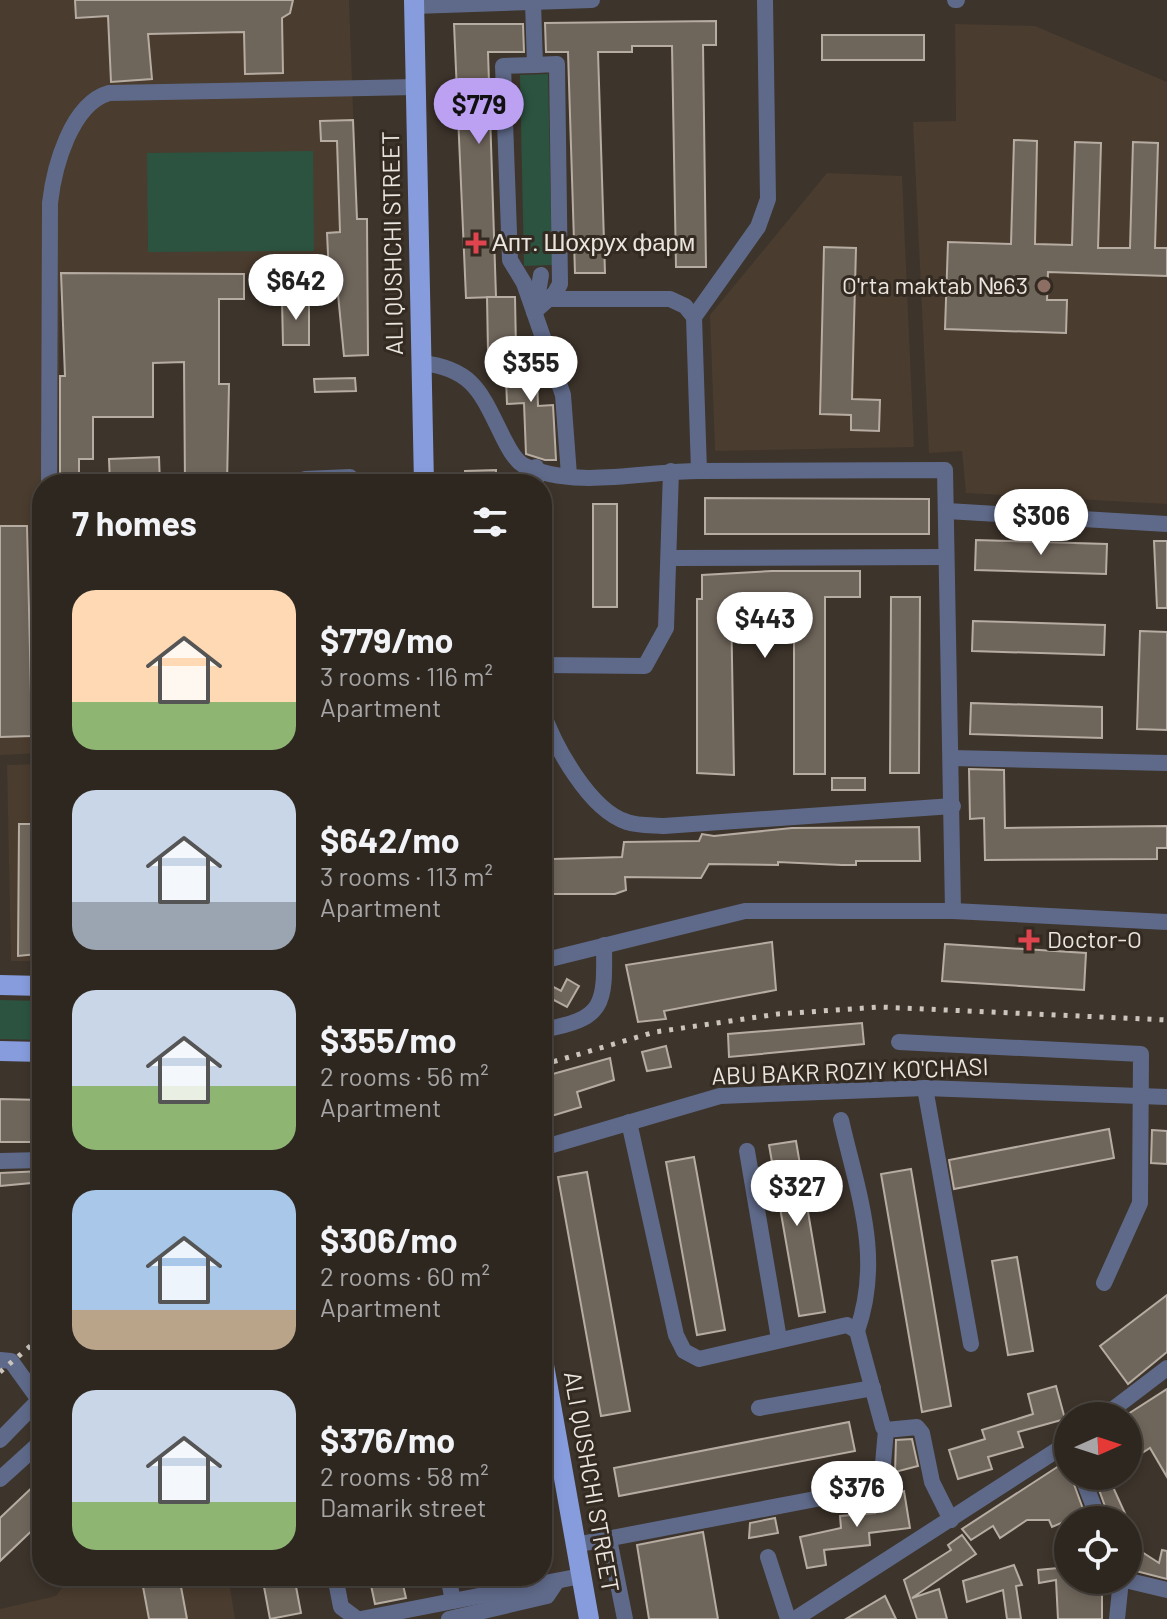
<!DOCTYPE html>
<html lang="en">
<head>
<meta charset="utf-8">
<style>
	body { margin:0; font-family:Barlow,sans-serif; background:#362f29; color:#f1f3f6; height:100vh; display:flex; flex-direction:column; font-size:30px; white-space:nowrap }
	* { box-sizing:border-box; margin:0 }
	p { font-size:26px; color:#a7a5a5 }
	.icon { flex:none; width:44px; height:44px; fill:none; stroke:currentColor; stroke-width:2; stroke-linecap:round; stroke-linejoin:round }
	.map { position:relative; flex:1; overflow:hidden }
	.side { position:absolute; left:32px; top:474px; width:520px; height:1112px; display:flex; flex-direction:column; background:#2e2720; border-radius:32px; box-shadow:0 4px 12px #0003,0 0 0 2px #49443e }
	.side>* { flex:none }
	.needle { width:52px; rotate:87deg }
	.controls { position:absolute; left:1054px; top:1402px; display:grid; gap:16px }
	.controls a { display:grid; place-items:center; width:88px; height:88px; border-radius:50%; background:#2e2720; box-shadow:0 4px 12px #0003,0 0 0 2px #49443e; font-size:40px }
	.price { position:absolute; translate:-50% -68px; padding:0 18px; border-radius:28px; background:#fff; color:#222; font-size:26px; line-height:52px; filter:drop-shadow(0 2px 4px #0008) }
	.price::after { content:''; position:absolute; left:50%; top:48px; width:24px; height:18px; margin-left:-12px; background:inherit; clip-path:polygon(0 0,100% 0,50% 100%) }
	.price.on { background:#bca0f2; color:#111 }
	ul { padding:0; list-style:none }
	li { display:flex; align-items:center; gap:24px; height:200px; padding:0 40px }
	li span { display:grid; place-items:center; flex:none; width:224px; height:160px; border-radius:24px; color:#555 }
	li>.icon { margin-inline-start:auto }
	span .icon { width:96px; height:96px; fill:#fffc; stroke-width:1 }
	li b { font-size:34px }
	h2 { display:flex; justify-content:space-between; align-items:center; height:96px; padding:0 40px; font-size:34px }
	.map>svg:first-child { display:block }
</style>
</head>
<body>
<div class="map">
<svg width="1167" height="1619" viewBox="0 0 1167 1619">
	<rect width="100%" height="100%" fill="#3d342b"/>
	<g fill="#4a3c2e">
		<path d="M 0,0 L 349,0 L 357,219 L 340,232 L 327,233 L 329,275 L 60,273 L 58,484 L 42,484 L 42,753 L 0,755 Z"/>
		<path d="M 955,24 L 1035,26 L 1167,82 L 1167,504 L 966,493 L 962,451 L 929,453 L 913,122 L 956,121 Z"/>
		<path d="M 827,173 L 902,176 L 914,447 L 715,451 L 710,315 Z"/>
		<path d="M 42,764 L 42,961 L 11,961 L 7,765 Z"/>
		<path d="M 71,1576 L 228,1576 L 235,1619 L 0,1619 L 0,1609 L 56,1596 Z"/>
	</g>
	<g fill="#2c5340">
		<path d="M 548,74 L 552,265 L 524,266 L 520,75 Z"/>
		<path d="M 313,151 L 314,251 L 148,252 L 147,153 Z"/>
		<path d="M 0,1000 L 42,1001 L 42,1040 L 0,1039 Z"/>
	</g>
	<g fill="#6f665b" stroke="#b7aca1" stroke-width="2">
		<path d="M 75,0 L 293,0 L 290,13 L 282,18 L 283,73 L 245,74 L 244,32 L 148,34 L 152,79 L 111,82 L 108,16 L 76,18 Z"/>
		<path d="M 716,21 L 716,45 L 703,45 L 706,267 L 676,267 L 672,46 L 632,46 L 632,52 L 598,52 L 605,273 L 575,273 L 568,52 L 546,52 L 545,23 Z"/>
		<path d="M 454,24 L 523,24 L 524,52 L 488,52 L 496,297 L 466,298 Z"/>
		<rect x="822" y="35" width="102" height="25"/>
		<path d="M 353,120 L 357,219 L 367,219 L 368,355 L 344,356 L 336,274 L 329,275 L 327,233 L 340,232 L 337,141 L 321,141 L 320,121 Z"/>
		<path d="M 1014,140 L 1037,141 L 1035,244 L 1072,245 L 1075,142 L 1101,143 L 1098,248 L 1130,248 L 1133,142 L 1158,143 L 1155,248 L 1167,248 L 1167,276 L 1048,272 L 1047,300 L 1067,300 L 1066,333 L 945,329 L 948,242 L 1011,244 Z"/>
		<path d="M 824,247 L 856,248 L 852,399 L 880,400 L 879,431 L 851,430 L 851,415 L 820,414 Z"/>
		<path d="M 61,273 L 244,274 L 244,299 L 219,299 L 219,384 L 229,384 L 227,484 L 185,484 L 184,362 L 153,363 L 153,417 L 93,417 L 93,459 L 79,459 L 79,484 L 60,484 L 60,376 L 65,376 Z"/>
		<path d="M 487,297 L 515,297 L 516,350 L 488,351 Z"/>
		<path d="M 282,300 L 309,300 L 309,345 L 283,345 Z"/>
		<path d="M 536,350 L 538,406 L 553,405 L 556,460 L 545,460 L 526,454 L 524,403 L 507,404 L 505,352 Z"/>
		<path d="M 355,378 L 356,391 L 315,392 L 314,379 Z"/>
		<path d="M 159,457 L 160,484 L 110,484 L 109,459 Z"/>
		<path d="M 496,470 L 496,484 L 465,484 L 465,471 Z"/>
		<path d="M 705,498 L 929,499 L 929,534 L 705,534 Z"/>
		<rect x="593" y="504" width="24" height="103"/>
		<path d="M 0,526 L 27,526 L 32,736 L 0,737 Z"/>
		<path d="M 976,540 L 1107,544 L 1106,574 L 975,570 Z"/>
		<path d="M 1154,541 L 1167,541 L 1167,608 L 1157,608 Z"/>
		<path d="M 772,571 L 860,571 L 860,597 L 825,597 L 825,774 L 794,774 L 794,597 L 761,596 L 761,600 L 731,602 L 734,775 L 697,773 L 697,599 L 702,599 L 702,575 Z"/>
		<path d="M 891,597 L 920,597 L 919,773 L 890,773 Z"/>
		<path d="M 973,621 L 1105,625 L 1104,655 L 972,651 Z"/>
		<path d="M 1140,631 L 1167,632 L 1167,730 L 1137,729 Z"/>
		<path d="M 971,703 L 1102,707 L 1102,738 L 970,734 Z"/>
		<path d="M 969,769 L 1004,770 L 1005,828 L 1167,826 L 1167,848 L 1157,848 L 1157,859 L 985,860 L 984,818 L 970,819 Z"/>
		<rect x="832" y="778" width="33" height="12"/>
		<path d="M 19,824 L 42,824 L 42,923 L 37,954 L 18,956 Z"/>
		<path d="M 919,827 L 920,861 L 856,861 L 856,865 L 842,865 L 778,862 L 778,865 L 709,864 L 701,878 L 625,877 L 626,890 L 615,894 L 542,894 L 542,831 L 552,831 L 553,859 L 622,857 L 624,842 L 699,841 L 702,834 L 714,836 L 792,828 Z"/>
		<path d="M 772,942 L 776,990 L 664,1011 L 666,1019 L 638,1022 L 626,965 Z"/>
		<path d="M 945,944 L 1086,953 L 1084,990 L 942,981 Z"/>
		<path d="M 567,979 L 579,986 L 567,1007 L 554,1000 L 542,1019 L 542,995 L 548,984 L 561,991 Z"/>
		<path d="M 862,1023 L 864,1044 L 729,1057 L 728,1034 Z"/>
		<path d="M 666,1046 L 671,1067 L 647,1071 L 642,1052 Z"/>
		<path d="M 610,1058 L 614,1080 L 577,1092 L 581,1107 L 545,1118 L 542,1077 Z"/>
		<path d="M 0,1099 L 42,1100 L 42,1142 L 0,1142 Z"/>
		<path d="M 1109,1129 L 1114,1158 L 954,1189 L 949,1160 Z"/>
		<path d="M 1152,1130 L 1167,1131 L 1167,1164 L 1151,1163 Z"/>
		<path d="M 796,1141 L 825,1312 L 799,1316 L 769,1145 Z"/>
		<path d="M 694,1157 L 725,1330 L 697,1335 L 666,1162 Z"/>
		<path d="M 911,1169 L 951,1406 L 922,1412 L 881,1174 Z"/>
		<path d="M 42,1171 L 42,1182 L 0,1186 L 0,1173 Z"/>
		<path d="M 587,1172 L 630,1411 L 601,1416 L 558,1177 Z"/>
		<path d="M 1017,1257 L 1033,1351 L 1008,1355 L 992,1261 Z"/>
		<path d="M 1167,1295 L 1167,1352 L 1128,1384 L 1100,1346 Z"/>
		<path d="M 1056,1386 L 1065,1419 L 1018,1432 L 1023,1447 L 988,1457 L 992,1469 L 958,1479 L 949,1450 L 985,1439 L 982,1430 L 1033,1414 L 1028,1394 Z"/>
		<path d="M 1167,1389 L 1167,1477 L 1150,1448 L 1128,1462 L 1128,1414 Z"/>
		<path d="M 849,1422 L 855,1451 L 619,1496 L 614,1468 Z"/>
		<path d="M 912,1439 L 918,1466 L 895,1472 L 896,1440 Z"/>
		<path d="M 1068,1460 L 1068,1476 L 1071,1476 L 1087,1520 L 1068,1520 L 1052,1527 L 1049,1520 L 1027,1520 L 1000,1538 L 993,1526 L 971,1540 L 962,1529 Z"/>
		<path d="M 1094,1476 L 1108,1476 L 1128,1520 L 1110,1520 Z"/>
		<path d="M 42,1478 L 42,1521 L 0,1561 L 0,1518 Z"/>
		<path d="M 904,1491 L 910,1528 L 869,1533 L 870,1545 L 824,1550 L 826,1565 L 807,1568 L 800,1537 L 841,1528 L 840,1516 L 875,1513 L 873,1501 Z"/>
		<path d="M 775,1518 L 778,1533 L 749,1538 L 750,1523 Z"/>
		<path d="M 703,1532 L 718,1619 L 649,1619 L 637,1545 Z"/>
		<path d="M 962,1535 L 976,1554 L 912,1598 L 939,1589 L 947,1619 L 917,1619 L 904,1580 L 951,1550 L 948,1545 Z"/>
		<path d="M 1128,1543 L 1159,1563 L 1162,1550 L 1167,1551 L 1167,1579 L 1128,1569 Z"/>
		<path d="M 1014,1565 L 1022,1585 L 1016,1586 L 1021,1619 L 1007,1619 L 1003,1590 L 967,1602 L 963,1581 Z"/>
		<path d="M 1068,1567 L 1068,1580 L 1102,1580 L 1102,1619 L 1058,1619 L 1056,1580 L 1039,1583 L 1038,1570 Z"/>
		<path d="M 141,1576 L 179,1576 L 187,1619 L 149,1619 Z"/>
		<path d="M 262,1576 L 294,1576 L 301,1613 L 270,1619 Z"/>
		<path d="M 369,1576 L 401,1576 L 406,1598 L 375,1604 Z"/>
		<path d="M 885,1596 L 896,1619 L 846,1619 Z"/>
	</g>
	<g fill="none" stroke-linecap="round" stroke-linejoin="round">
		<g stroke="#5f6a8a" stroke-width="16">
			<path d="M 765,0 L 768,199 L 758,227 L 694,317 L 699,471 L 945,470 L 953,911"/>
			<path d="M 955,0 L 957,0"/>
			<path d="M 533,2 L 535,65 L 503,66 L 510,260 L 524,283 L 563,395 L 569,475"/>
			<path d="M 414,6 L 592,0"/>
			<path d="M 541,275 L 538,293 L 543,299 L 670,299 L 685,306 L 694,317"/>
			<path d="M 534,312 L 555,293 L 560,284 L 557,64 L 535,65"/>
			<path d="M 422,363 C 476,369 482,396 505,441 C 509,449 515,460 523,465 C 575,490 644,471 699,471"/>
			<path d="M 305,479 L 350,477 L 356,484"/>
			<path d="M 49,484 L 50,203 C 54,167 71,104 109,93 L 416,87"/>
			<path d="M 536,484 L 536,467"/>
			<path d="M 947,511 L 1167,524"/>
			<path d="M 670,558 L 946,557"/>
			<path d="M 542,665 L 645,666 L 666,628 L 671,471"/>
			<path d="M 542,710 C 554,745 589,810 627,822 C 638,826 653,825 664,826 L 953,806"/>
			<path d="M 951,758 L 1167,763"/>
			<path d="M 542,961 L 745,911 L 953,911 L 1167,922"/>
			<path d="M 542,1030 C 605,1019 605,1005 604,945"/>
			<path d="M 899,1042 L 1141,1054 L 1140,1203 L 1104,1283"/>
			<path d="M 925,1088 L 971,1344"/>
			<path d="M 841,1120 C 858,1194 883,1257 857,1331"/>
			<path d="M 629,1122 L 676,1335 L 684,1351 L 699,1359 L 847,1325 L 857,1331 L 883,1427 L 886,1430 L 917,1427 L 922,1433 L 932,1482 L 951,1520"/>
			<path d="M 542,1148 L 720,1096 L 925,1088 L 1167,1097"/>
			<path d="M 747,1151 L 779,1339"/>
			<path d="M 0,1161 L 42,1160"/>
			<path d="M 0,1360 L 11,1361 L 42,1404"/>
			<path d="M 759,1408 L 873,1388"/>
			<path d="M 1104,1416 L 1167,1368"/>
			<path d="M 0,1440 L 39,1400"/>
			<path d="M 1082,1476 L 1099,1520"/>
			<path d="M 0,1479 L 42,1441"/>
			<path d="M 609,1539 L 625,1619"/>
			<path d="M 575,1545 L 868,1489 L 882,1475 L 886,1430"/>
			<path d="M 768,1557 L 788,1619"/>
			<path d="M 335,1576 L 341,1607 L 357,1619"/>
			<path d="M 448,1576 L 453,1601"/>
			<path d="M 1125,1580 L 1167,1590"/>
			<path d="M 361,1619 L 581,1576"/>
			<path d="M 449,1619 L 547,1596 L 557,1581"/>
			<path d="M 795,1619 L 1068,1443"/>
			<path d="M 1117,1619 L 1121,1580"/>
		</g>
		<g stroke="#869cdd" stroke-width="20">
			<path d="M 414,0 L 424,484"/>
			<path d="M 0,985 L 42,986"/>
			<path d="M 0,1051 L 42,1052"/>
			<path d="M 542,1354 L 589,1619"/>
		</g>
		<g stroke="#cbc5be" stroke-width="5" stroke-dasharray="4 8" stroke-linecap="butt">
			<path d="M 542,1065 L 655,1032 L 778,1014 L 880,1007 L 1167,1020"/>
			<path d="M 0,1372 L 42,1336"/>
		</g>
	</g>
	<g fill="#e0444e" stroke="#332a21" stroke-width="3">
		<path d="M472 231h8v8h8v8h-8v8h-8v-8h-8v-8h8z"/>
		<path d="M1025 928h8v8h8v8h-8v8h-8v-8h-8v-8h8z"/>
	</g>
	<circle fill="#8d6e63" stroke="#332a21" stroke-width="3" cx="1044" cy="286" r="8"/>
	<g text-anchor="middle" stroke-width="6" stroke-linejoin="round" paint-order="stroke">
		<g font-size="24" fill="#eae5df" stroke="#332a21">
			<text transform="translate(393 243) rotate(-91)" y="8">ALI QUSHCHI STREET</text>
			<text transform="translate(850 1072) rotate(-2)" y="8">ABU BAKR ROZIY KO'CHASI</text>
			<text transform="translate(591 1482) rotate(80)" y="8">ALI QUSHCHI STREET</text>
		</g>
		<g font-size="24" fill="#eae5df" stroke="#332a21" text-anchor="start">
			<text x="492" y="251">Апт. Шохрух фарм</text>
			<text x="1028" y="294" text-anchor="end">O'rta maktab №63</text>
			<text x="1047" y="948">Doctor-O</text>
		</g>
	</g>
</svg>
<div class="controls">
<a><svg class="needle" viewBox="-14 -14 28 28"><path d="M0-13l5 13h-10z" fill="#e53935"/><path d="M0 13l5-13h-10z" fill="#a7a5a5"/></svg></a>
<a><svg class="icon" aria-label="locate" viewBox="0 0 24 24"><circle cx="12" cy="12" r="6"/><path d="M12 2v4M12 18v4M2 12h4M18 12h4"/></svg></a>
</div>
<b class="price on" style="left:479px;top:146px">$779</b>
<b class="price" style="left:296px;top:322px">$642</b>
<b class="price" style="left:531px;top:404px">$355</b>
<b class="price" style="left:1041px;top:557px">$306</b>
<b class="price" style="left:765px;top:660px">$443</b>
<b class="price" style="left:797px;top:1228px">$327</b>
<b class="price" style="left:857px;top:1529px">$376</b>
<section class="side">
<h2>7 homes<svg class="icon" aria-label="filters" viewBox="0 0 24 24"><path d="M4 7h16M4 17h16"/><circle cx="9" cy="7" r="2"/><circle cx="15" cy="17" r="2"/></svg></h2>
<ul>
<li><span style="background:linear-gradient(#ffd9b3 70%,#8fb573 0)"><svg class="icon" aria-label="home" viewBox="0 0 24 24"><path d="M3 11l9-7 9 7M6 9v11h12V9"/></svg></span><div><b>$779/mo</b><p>3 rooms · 116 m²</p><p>Apartment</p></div></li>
<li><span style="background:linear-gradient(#c9d6e8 70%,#9aa5b1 0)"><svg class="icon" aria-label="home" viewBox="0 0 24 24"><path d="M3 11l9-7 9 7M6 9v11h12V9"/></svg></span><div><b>$642/mo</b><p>3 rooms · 113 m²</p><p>Apartment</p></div></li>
<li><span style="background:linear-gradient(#c9d6e8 60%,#8fb573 0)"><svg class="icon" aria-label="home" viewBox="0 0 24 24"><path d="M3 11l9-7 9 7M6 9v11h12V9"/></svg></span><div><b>$355/mo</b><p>2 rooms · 56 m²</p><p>Apartment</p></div></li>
<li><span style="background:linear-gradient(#a9c7e8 75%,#b9a48a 0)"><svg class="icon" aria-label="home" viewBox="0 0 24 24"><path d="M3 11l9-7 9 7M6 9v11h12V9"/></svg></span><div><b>$306/mo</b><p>2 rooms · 60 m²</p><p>Apartment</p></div></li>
<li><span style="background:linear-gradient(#c9d6e8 70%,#8fb573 0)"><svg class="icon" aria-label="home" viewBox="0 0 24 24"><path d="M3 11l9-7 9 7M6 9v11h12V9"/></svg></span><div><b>$376/mo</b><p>2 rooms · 58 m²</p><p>Damarik street</p></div></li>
</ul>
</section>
</div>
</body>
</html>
